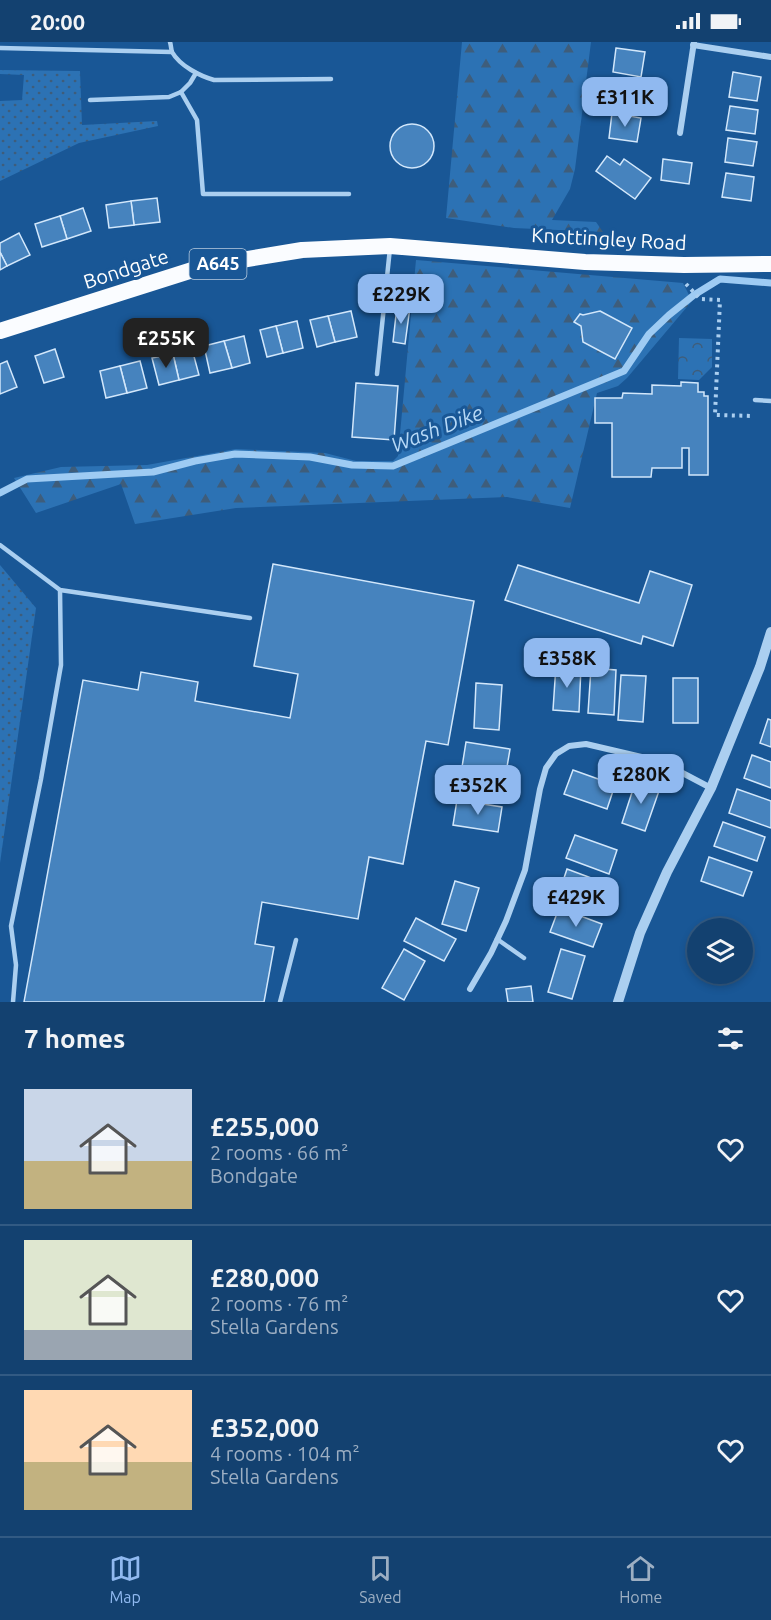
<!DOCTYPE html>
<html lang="en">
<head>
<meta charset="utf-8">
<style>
	body { margin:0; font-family:Ubuntu,sans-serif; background:#204c78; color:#f1f3f6; height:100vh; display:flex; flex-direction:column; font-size:22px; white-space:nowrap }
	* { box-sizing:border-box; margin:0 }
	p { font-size:20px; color:#9dafc3 }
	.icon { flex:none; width:33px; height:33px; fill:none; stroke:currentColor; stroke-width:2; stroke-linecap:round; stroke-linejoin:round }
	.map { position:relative; height:960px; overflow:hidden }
	.details { display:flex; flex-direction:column; background:#134170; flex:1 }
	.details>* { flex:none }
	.controls { position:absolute; left:687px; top:876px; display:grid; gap:12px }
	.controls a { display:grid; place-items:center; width:66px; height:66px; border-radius:50%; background:#134170; box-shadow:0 3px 9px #0003,0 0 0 2px #325a83; font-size:30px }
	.price { position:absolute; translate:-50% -51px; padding:0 14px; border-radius:12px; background:#90b9f0; color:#111; font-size:20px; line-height:39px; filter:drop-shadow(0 2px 3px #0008) }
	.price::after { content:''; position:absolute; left:50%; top:36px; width:18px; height:14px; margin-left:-9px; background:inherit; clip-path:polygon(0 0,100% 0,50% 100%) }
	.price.on { background:#222; color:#fff }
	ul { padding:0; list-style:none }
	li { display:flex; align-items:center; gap:18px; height:150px; padding:0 24px }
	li+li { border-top:2px solid #325a83 }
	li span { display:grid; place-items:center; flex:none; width:168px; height:120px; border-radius:0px; color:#555 }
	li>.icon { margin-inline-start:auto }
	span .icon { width:72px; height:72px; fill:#fffc; stroke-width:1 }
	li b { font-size:26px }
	h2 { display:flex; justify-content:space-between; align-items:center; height:72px; padding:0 24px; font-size:26px }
	.status { display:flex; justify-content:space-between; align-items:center; height:42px; padding:0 30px; background:#134170; direction:ltr }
	.status svg { height:16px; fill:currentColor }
	.menu { display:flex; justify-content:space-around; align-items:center; height:84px; border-top:2px solid #325a83; background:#134170; font-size:16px; color:#9dafc3 }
	.menu a { display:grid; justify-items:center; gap:3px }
	.menu .on { color:#90b9f0 }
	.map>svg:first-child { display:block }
</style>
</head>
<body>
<div class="status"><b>20:00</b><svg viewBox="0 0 49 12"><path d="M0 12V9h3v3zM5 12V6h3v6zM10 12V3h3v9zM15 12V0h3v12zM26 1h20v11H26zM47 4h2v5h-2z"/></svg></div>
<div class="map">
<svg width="771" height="960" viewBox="0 0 771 960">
	<defs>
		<pattern id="grass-dots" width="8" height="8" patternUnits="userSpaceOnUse" patternTransform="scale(1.5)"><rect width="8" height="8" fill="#2c72b4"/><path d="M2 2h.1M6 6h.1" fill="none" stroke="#3e5d7b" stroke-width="1.8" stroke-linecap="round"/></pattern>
		<pattern id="forest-firs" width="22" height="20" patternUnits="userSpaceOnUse" patternTransform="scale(1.5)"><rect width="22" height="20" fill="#2c72b4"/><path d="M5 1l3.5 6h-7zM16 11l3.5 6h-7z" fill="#3e5d7b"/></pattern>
		<pattern id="park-crowns" width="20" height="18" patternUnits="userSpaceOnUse" patternTransform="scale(1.5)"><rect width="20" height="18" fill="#2c72b4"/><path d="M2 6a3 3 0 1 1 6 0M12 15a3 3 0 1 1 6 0" fill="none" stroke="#3e5d7b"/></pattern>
	</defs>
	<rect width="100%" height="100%" fill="#195796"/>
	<g fill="url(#grass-dots)">
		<path d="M 0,28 L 80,29 L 82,83 L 157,79 L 158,84 L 79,101 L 0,139 L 0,59 L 22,58 L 24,33 L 0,32 Z"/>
		<path d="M 0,523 L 36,566 L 0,821 Z"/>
	</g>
	<g fill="url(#forest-firs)">
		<path d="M 462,0 L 591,0 L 575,127 L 570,147 L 552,178 L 596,180 L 603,190 L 514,186 L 446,176 Z"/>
		<path d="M 416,218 L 683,241 L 692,259 L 627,336 L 618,344 L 597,351 L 570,466 L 507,455 L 236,466 L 135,482 L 121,442 L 36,471 L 14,436 L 61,425 L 147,423 L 236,407 L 325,411 L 356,419 L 393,419 L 398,414 Z"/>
	</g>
	<path fill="url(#park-crowns)" d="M 679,296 L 712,297 L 712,325 L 699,338 L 678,337 Z"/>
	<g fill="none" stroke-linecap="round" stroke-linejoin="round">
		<path stroke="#9ecbf3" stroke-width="7" d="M 0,451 L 27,437 L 153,430 L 195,419 L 235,412 L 310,415 L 352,423 L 393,424 L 624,329 L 649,292 L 669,273 L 694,253 L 720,237 L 771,241"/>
	</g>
	<g fill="#4683be" stroke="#d2e7fb" stroke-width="1.5">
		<path d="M 616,6 L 645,10 L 641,35 L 613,30 Z"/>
		<path d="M 733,30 L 761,35 L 757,59 L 729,55 Z"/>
		<path d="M 616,41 L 645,45 L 641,69 L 613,65 Z"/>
		<path d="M 730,64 L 758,68 L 755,92 L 726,88 Z"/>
		<path d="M 612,71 L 641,76 L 637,100 L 609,96 Z"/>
		<circle cx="412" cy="104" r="22"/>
		<path d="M 728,96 L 757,100 L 753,124 L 725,120 Z"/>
		<path d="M 607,114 L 620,123 L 624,117 L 651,136 L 635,157 L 596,129 Z"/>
		<path d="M 663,117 L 692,121 L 689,142 L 661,138 Z"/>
		<path d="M 726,131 L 754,135 L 751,159 L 722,155 Z"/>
		<path d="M 157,156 L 160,180 L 134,183 L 131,159 Z"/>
		<path d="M 131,159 L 134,183 L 109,186 L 106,163 Z"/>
		<path d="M 83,166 L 91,189 L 67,197 L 60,174 Z"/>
		<path d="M 60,174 L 67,197 L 42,205 L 35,182 Z"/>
		<path d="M 19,191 L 30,213 L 7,224 L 0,210 L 0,201 Z"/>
		<path d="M 0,210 L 7,224 L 0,228 Z"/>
		<path d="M 397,264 L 410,265 L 405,302 L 393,300 Z"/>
		<path d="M 351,269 L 357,295 L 335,300 L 328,274 Z"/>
		<path d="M 600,269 L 632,286 L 615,317 L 583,300 L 581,284 L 574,280 L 580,272 L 583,273 Z"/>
		<path d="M 328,274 L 335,300 L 317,305 L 310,278 Z"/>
		<path d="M 297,279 L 303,306 L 283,311 L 276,284 Z"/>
		<path d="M 276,284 L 283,311 L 267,315 L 260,288 Z"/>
		<path d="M 244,294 L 250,321 L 232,326 L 224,299 Z"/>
		<path d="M 224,299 L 232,326 L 210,331 L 204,304 Z"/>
		<path d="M 55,307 L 64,335 L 44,341 L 35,314 Z"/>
		<path d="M 192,307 L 199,333 L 179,338 L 173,312 Z"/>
		<path d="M 173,312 L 179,338 L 159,343 L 152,316 Z"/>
		<path d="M 7,319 L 17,345 L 0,352 L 0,322 Z"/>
		<path d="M 140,319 L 147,346 L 127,351 L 120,324 Z"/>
		<path d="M 120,324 L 127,351 L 106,356 L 100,329 Z"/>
		<path d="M 681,340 L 698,341 L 698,350 L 704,350 L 704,354 L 708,354 L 708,433 L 689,433 L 689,406 L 682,406 L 682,426 L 652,426 L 651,435 L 612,435 L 612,381 L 595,381 L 595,356 L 622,356 L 623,351 L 652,352 L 652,343 L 681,344 Z"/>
		<path d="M 356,341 L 398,344 L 394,398 L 352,395 Z"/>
		<path d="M 273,522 L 474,559 L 448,703 L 426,699 L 403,822 L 369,815 L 358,877 L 262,860 L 255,902 L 274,905 L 264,960 L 24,960 L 83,638 L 138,648 L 141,630 L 198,640 L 195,659 L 290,676 L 298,632 L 254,624 Z"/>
		<path d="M 518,523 L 639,561 L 650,529 L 692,543 L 673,604 L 643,594 L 641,602 L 505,558 Z"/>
		<path d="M 556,623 L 581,625 L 579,670 L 553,668 Z"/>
		<path d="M 591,626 L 616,628 L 614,673 L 588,671 Z"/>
		<path d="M 621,633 L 646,634 L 643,680 L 618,678 Z"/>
		<rect x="673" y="636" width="25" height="45"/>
		<path d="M 476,641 L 502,643 L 499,688 L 474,686 Z"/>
		<path d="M 768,677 L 771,678 L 771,705 L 760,701 Z"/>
		<path d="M 466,700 L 510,707 L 506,731 L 462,725 Z"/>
		<path d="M 752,713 L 771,720 L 771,746 L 744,736 Z"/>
		<path d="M 573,728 L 615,743 L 607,767 L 564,752 Z"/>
		<path d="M 462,729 L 507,736 L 503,761 L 458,754 Z"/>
		<path d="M 636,738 L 660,746 L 645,789 L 622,781 Z"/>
		<path d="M 737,747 L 771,759 L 771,786 L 729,771 Z"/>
		<path d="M 457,758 L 502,765 L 498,790 L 453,783 Z"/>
		<path d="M 723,780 L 765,795 L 757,819 L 714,804 Z"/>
		<path d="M 575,793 L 617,808 L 609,832 L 566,816 Z"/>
		<path d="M 709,815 L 752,830 L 743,854 L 701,839 Z"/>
		<path d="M 567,827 L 610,843 L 601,866 L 559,851 Z"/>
		<path d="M 455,839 L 479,846 L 466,889 L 442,882 Z"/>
		<path d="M 559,866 L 602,882 L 593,905 L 550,890 Z"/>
		<path d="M 416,876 L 456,897 L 444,919 L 404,899 Z"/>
		<path d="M 404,907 L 425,919 L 404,958 L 382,946 Z"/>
		<path d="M 561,907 L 585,914 L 572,957 L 548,950 Z"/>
		<path d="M 531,944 L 533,960 L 508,960 L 506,947 Z"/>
	</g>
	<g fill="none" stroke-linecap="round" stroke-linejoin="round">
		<path stroke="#abcff0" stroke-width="4" stroke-dasharray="3 4.5" stroke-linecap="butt" d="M 686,242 L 700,257 L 720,258 L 715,373 L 754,374"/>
		<g stroke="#abcff0" stroke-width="4.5">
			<path d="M 170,0 C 171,3 171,7 172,10 C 180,24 200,34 214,38 L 331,37"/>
			<path d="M 0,6 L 172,10"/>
			<path d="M 181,50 L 197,78 L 203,152 L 349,152"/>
			<path d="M 90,58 L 169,55 L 181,50 L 190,41 L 196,31"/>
			<path d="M 377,332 L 390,206"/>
			<path d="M 755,358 L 771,359"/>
			<path d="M 0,503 L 60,548 L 250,576"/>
			<path d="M 497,897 L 524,916"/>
			<path d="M 13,960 L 16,923 L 11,884 L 41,737 L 61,623 L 60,548"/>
			<path d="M 280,960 L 296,898"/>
		</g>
		<g stroke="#abcff0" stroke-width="6">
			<path d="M 693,3 L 771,15"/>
			<path d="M 680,91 L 694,0"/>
			<path d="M 470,947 L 491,911 L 506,879 L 525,828 L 540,747 L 546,726 L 556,712 L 569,704 L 586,702 L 650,717 L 675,727 L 711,746"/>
		</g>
		<path stroke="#abcff0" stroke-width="10" d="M 618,960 L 640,891 L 667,830 L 711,746 L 760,625 L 771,590"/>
		<path stroke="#fafcff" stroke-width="16" d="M 0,289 L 205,224 L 302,208 L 390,204 L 585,220 L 684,223 L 771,222"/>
	</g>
	<g text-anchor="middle" stroke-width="6" stroke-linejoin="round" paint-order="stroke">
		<rect fill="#195796" stroke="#bacde0" stroke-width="1.5" x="189.5" y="207" width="57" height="30" rx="4.5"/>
		<g font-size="18" font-weight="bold" fill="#fff">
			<text x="218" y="228">A645</text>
		</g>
		<g font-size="20" fill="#fff" stroke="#195796">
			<text transform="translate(609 197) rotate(3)" y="7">Knottingley Road</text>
			<text transform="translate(126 227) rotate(-18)" y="7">Bondgate</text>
		</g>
		<g font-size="21" font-style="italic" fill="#b7d9f7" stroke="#195796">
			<text transform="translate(437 387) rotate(-21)" y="7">Wash Dike</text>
		</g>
	</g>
</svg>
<div class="controls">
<a><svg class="icon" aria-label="layers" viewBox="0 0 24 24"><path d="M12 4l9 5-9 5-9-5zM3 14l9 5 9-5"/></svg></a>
</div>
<b class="price" style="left:625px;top:86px">£311K</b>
<b class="price" style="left:401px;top:283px">£229K</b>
<b class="price on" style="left:166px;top:327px">£255K</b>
<b class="price" style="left:567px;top:647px">£358K</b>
<b class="price" style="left:641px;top:763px">£280K</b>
<b class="price" style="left:478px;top:774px">£352K</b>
<b class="price" style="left:576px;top:886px">£429K</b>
</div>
<section class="details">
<h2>7 homes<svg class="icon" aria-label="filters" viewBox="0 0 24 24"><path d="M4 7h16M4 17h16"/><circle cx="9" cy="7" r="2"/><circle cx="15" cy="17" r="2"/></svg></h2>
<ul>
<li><span style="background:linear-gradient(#c9d6e8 60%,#c2b280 0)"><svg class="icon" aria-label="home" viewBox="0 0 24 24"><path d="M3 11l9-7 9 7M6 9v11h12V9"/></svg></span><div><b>£255,000</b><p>2 rooms · 66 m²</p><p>Bondgate</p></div><svg class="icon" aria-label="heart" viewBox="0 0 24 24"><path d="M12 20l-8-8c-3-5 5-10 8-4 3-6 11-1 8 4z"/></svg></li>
<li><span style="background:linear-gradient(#dfe7d0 75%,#9aa5b1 0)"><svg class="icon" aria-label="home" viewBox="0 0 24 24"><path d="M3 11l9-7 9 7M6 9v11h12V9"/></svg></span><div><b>£280,000</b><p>2 rooms · 76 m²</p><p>Stella Gardens</p></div><svg class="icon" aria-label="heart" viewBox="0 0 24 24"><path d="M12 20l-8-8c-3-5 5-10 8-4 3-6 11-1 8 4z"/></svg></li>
<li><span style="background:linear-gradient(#ffd9b3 60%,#c2b280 0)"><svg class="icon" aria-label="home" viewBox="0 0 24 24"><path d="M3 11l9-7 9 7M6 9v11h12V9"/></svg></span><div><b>£352,000</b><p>4 rooms · 104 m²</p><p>Stella Gardens</p></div><svg class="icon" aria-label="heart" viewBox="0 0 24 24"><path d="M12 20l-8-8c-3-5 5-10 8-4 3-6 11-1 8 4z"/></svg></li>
</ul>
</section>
<nav class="menu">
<a class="on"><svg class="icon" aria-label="map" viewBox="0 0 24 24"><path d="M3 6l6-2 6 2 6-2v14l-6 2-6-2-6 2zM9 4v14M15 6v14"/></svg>Map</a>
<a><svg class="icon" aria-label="saved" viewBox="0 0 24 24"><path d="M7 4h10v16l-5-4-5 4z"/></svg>Saved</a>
<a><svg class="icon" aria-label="home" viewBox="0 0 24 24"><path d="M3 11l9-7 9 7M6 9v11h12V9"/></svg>Home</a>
</nav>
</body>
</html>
